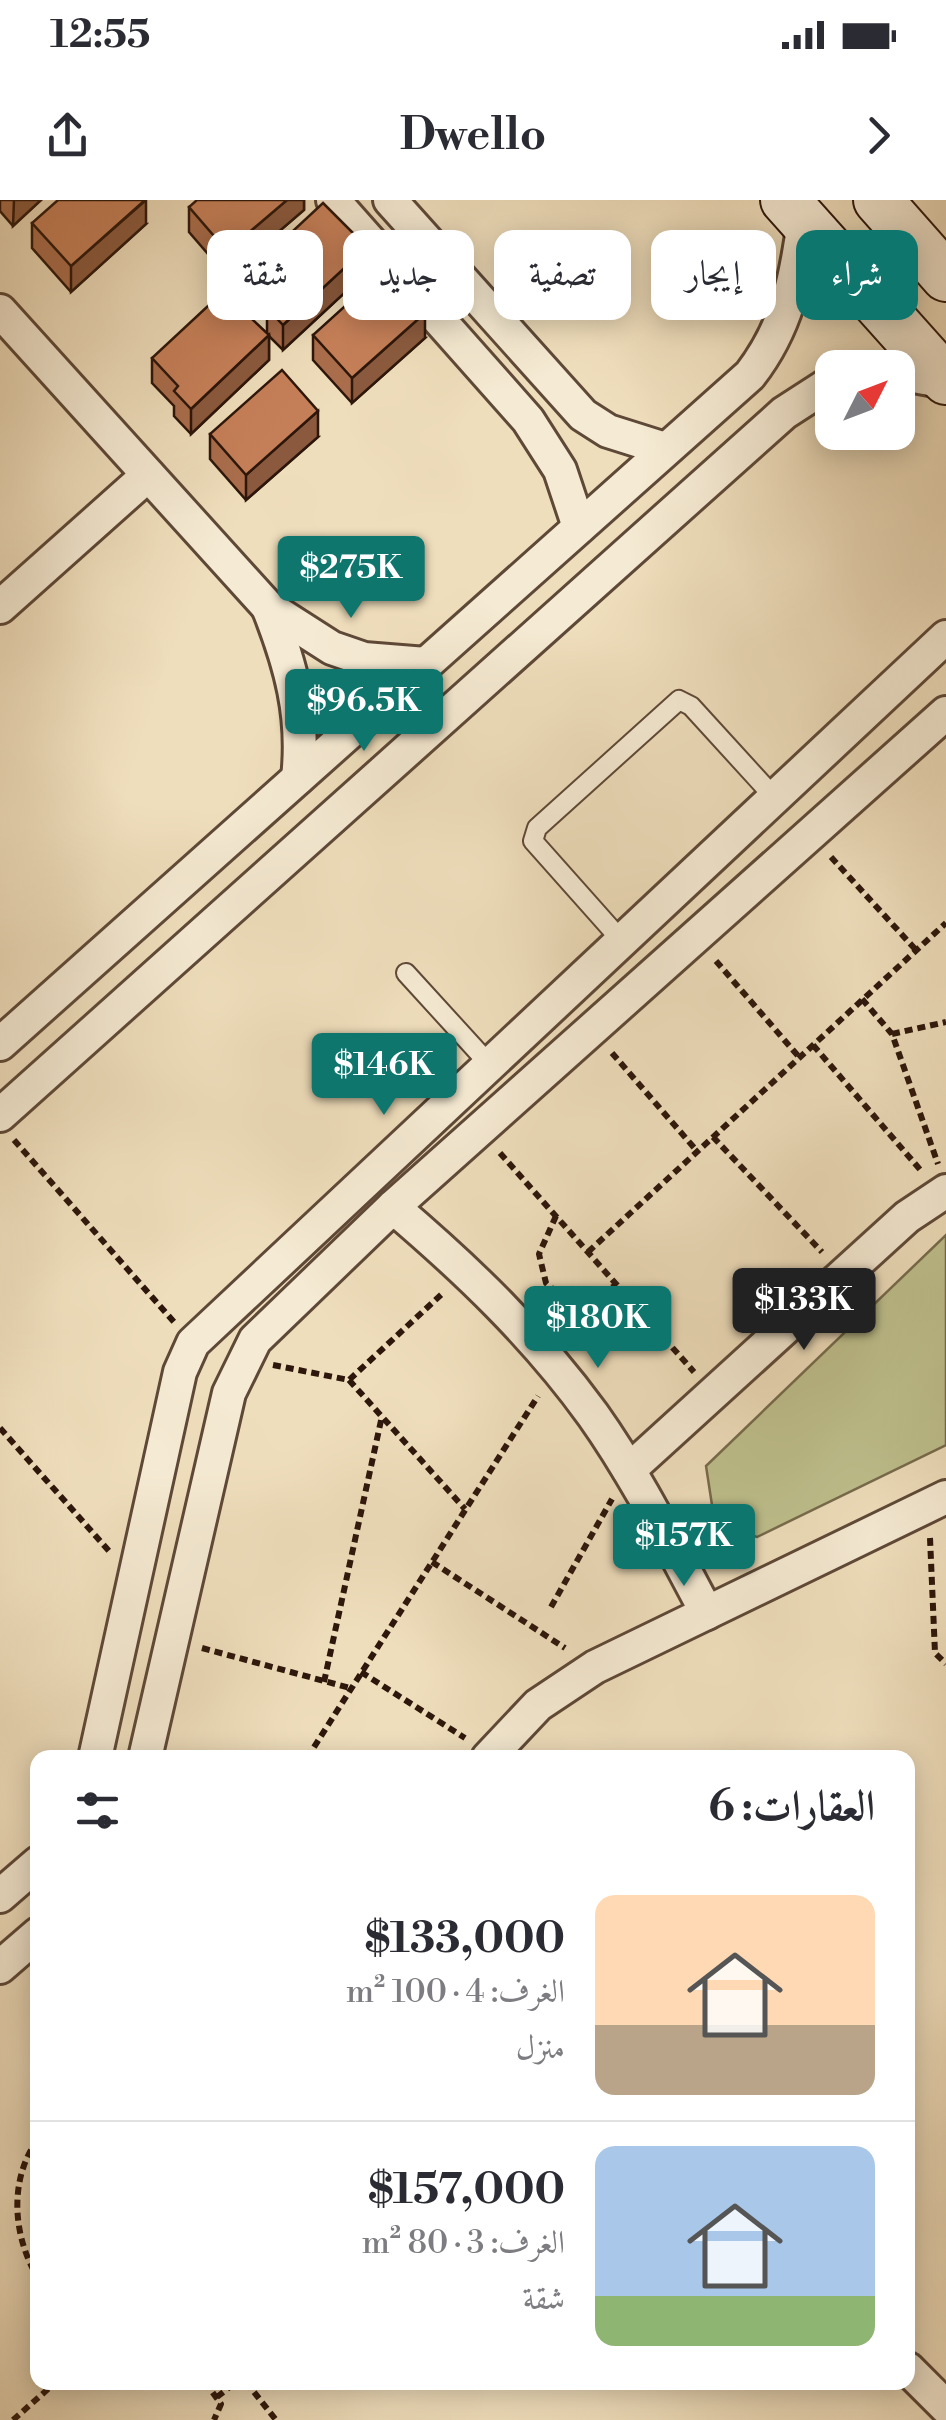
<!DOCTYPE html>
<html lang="ar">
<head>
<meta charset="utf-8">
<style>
	body { margin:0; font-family:"Libre Bodoni",Amiri,serif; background:#f2f2f3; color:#2b2b33; direction:rtl; height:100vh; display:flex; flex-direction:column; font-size:38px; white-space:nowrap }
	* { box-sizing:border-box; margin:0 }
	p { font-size:32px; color:#7c7c81 }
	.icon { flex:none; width:55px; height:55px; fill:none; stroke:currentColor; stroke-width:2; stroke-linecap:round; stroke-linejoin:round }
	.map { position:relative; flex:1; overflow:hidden; direction:ltr }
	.drawer { position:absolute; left:30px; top:1550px; width:885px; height:640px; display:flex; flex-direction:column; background:#fff; border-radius:20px; box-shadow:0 5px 25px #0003; direction:rtl }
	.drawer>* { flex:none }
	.hud { position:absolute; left:30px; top:30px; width:888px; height:90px; direction:rtl; display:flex; gap:20px }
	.needle { width:65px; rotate:48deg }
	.fabs { position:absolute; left:815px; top:150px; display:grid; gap:20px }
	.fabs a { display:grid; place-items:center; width:100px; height:100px; border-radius:20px; background:#fff; box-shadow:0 5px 25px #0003; font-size:50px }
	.price { position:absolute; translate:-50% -85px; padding:0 22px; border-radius:10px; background:#0f766e; color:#fff; font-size:32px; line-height:65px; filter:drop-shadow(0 2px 5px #0008) }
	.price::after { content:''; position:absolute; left:50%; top:60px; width:30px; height:22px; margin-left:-15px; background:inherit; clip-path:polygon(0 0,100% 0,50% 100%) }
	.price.active { background:#222; color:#fff }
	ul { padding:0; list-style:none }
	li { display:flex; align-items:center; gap:30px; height:250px; padding:0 40px }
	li+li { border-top:2px solid #e1e1e2 }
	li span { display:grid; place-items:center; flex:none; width:280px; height:200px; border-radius:20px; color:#555 }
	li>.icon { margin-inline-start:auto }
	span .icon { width:120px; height:120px; fill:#fffc; stroke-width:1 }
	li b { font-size:42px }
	h2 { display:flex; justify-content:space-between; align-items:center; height:120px; padding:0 40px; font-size:42px }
	.pill { padding:0 35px; border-radius:20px; background:#fff; box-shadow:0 5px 25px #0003; font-size:35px; line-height:90px }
	.pill.active { background:#0f766e; color:#fff }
	.status { display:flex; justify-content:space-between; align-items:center; height:70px; padding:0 50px; background:#fff; direction:ltr }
	.status svg { height:28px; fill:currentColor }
	header { display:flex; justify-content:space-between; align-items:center; height:130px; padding:0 40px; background:#fff; font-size:45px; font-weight:800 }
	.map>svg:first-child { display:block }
</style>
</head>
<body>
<div class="status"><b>12:55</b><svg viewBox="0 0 49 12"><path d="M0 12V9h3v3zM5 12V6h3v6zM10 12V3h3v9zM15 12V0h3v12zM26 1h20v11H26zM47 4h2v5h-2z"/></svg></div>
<header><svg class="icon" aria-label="forward" viewBox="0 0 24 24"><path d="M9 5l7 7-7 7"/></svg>Dwello<svg class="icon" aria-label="share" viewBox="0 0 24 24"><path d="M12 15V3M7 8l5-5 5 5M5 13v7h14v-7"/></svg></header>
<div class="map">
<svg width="946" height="2220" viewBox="0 0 946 2220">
	<rect width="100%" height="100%" fill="#efdebc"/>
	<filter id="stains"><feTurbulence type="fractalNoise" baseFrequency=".002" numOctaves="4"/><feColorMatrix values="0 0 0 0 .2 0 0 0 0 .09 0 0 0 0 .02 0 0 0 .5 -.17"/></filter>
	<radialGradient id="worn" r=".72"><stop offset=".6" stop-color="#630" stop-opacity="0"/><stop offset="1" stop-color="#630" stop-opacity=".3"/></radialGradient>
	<path fill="#bec08d" stroke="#766b4c" stroke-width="2.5" d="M 946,1035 L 946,1245 L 757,1337 L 725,1327 L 712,1305 L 706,1266 Z"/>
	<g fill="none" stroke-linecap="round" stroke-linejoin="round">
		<defs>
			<g id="lane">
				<path d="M 621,740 L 533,641 L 537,628 L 679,500 L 691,506 L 774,597"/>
				<path d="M 406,773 L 489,864"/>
			</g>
			<g id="street">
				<path d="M 333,0 L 528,220 L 560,270 L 579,327"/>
				<path d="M 390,0 L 583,215 L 608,231 L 665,249"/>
				<path d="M 0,111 L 268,407 L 332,448 L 364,459 L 426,464"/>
				<path d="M 898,173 L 946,182"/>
				<path d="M 0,407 L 148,275"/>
				<path d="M 268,407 C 291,465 305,516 298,578"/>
				<path d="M 0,844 L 750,175 C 787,127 796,80 804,21"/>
				<path d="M 0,915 L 784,213 L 832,182"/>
				<path d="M 393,1007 C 467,1070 535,1135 593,1215 C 637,1277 671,1346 707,1413"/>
				<path d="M 629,1270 L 907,1017 L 946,991"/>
				<path d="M 95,1558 L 180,1172 L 193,1143 L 946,437"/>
				<path d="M 145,1558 L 229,1193 L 255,1140 L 393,1007 L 946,513"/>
				<path d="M 488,1558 L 538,1505 L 595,1467 L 946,1297"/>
				<path d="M 0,1696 L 38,1663"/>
				<path d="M 0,1767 L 38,1734"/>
				<path d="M 908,2169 L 946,2207"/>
			</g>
			<g id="secondary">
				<path d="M 785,0 L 946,180"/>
				<path d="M 878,0 L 946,77"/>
			</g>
		</defs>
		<use href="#lane" stroke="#5e4837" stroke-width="22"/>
		<use href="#street" stroke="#5e4837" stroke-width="38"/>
		<use href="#secondary" stroke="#2d160b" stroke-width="52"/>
		<g stroke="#2d160b" stroke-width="6" stroke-dasharray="8 5" stroke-linecap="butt">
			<path d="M 831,657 L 916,750"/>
			<path d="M 716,761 L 799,857"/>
			<path d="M 862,799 L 892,834 L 938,964"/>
			<path d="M 892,834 L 946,822"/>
			<path d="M 813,845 L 923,973"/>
			<path d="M 612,853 L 697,951"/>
			<path d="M 713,937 L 822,1052"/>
			<path d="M 14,940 L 174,1122"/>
			<path d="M 500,953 L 694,1172"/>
			<path d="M 556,1016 L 539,1054 L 546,1083 C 570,1106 590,1098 617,1085"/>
			<path d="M 588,1052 L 946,723"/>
			<path d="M 273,1165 L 349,1180 L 444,1092"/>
			<path d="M 349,1180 L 465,1309"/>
			<path d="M 0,1228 L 109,1351"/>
			<path d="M 930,1338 L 935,1453 L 946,1464"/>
			<path d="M 432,1362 L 565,1448"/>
			<path d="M 551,1407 L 612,1299"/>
			<path d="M 202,1448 L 350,1488"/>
			<path d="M 361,1472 L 465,1538"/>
			<path d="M 324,1482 L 382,1216"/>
			<path d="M 307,1558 L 538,1196"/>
			<path d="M 38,1939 C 8,1980 13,2037 38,2078"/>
			<path d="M 205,2182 L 221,2204 L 214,2220"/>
			<path d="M 246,2182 L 276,2220"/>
			<path d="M 217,2197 L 236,2182"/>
			<path d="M 13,2220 L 56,2182"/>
		</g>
		<use href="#lane" stroke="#f5ead3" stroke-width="18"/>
		<use href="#street" stroke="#f5ead3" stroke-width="32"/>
		<use href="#secondary" stroke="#f5ead3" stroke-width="48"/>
	</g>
	<g fill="#aa6e4d" stroke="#2d160b" stroke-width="2.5">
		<path d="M 0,0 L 41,0 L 13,26 L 0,11 Z"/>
		<path d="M 304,0 L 304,10 L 227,76 L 189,32 L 189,7 Z"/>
		<path d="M 32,23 L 146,24 L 71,92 L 32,48 Z"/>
		<path d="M 250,71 L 367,72 L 283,150 L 269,136 L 269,160 L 191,234 L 174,216 L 174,206 L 152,183 L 152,158 L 267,133 L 267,115 L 250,96 Z"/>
		<path d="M 313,135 L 425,138 L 352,203 L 313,160 Z"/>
		<path d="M 210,234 L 318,237 L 246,300 L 210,259 Z"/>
	</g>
	<g fill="#8b5a3e" stroke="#2d160b" stroke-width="2.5">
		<path d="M 14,0 L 41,0 L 13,26 Z"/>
		<path d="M 146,0 L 146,24 L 71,92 L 71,66 Z"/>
		<path d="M 287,0 L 304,0 L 304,10 L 227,76 L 227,51 Z"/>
		<path d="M 367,47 L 367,72 L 283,150 L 283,125 Z"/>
		<path d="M 425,113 L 425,138 L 352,203 L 352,178 Z"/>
		<path d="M 269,135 L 269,160 L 191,234 L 191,209 Z"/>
		<path d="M 318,211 L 318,237 L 246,300 L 246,275 Z"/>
	</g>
	<g fill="#c68059" stroke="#2d160b" stroke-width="2.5">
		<path d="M 58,0 L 145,0 L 71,66 L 32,23 Z"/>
		<path d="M 197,0 L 287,0 L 227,51 L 189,7 Z"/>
		<path d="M 323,3 L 367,47 L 283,125 L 267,108 L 276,100 L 250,71 Z"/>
		<path d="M 386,69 L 425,113 L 352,178 L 313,135 Z"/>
		<path d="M 223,92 L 269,135 L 191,209 L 174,191 L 178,186 L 152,158 Z"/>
		<path d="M 282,170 L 318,211 L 246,275 L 210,234 Z"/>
	</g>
	<rect width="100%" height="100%" filter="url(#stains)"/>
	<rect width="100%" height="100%" fill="url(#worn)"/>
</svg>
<div class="fabs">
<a><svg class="needle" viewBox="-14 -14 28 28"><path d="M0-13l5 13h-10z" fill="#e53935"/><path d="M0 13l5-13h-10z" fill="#7c7c81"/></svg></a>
</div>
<b class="price" style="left:351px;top:421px">$275K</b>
<b class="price" style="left:364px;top:554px">$96.5K</b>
<b class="price" style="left:384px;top:918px">$146K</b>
<b class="price active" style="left:804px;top:1153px">$133K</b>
<b class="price" style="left:598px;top:1171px">$180K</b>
<b class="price" style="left:684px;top:1389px">$157K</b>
<div class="hud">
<a class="pill active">شراء</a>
<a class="pill">إيجار</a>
<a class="pill">تصفية</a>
<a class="pill">جديد</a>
<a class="pill">شقة</a>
</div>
<section class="drawer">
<h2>العقارات: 6<svg class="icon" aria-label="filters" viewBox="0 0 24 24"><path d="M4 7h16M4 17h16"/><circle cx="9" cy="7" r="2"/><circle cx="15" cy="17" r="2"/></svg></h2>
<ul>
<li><span style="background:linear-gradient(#ffd9b3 65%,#b9a48a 0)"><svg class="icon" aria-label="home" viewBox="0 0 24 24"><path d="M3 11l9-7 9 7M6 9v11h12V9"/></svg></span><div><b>$133,000</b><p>الغرف: 4 · 100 m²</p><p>منزل</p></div></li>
<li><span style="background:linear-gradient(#a9c7e8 75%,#8fb573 0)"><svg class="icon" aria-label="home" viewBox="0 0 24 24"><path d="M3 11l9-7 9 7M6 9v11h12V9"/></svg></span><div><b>$157,000</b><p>الغرف: 3 · 80 m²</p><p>شقة</p></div></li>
</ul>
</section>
</div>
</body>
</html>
